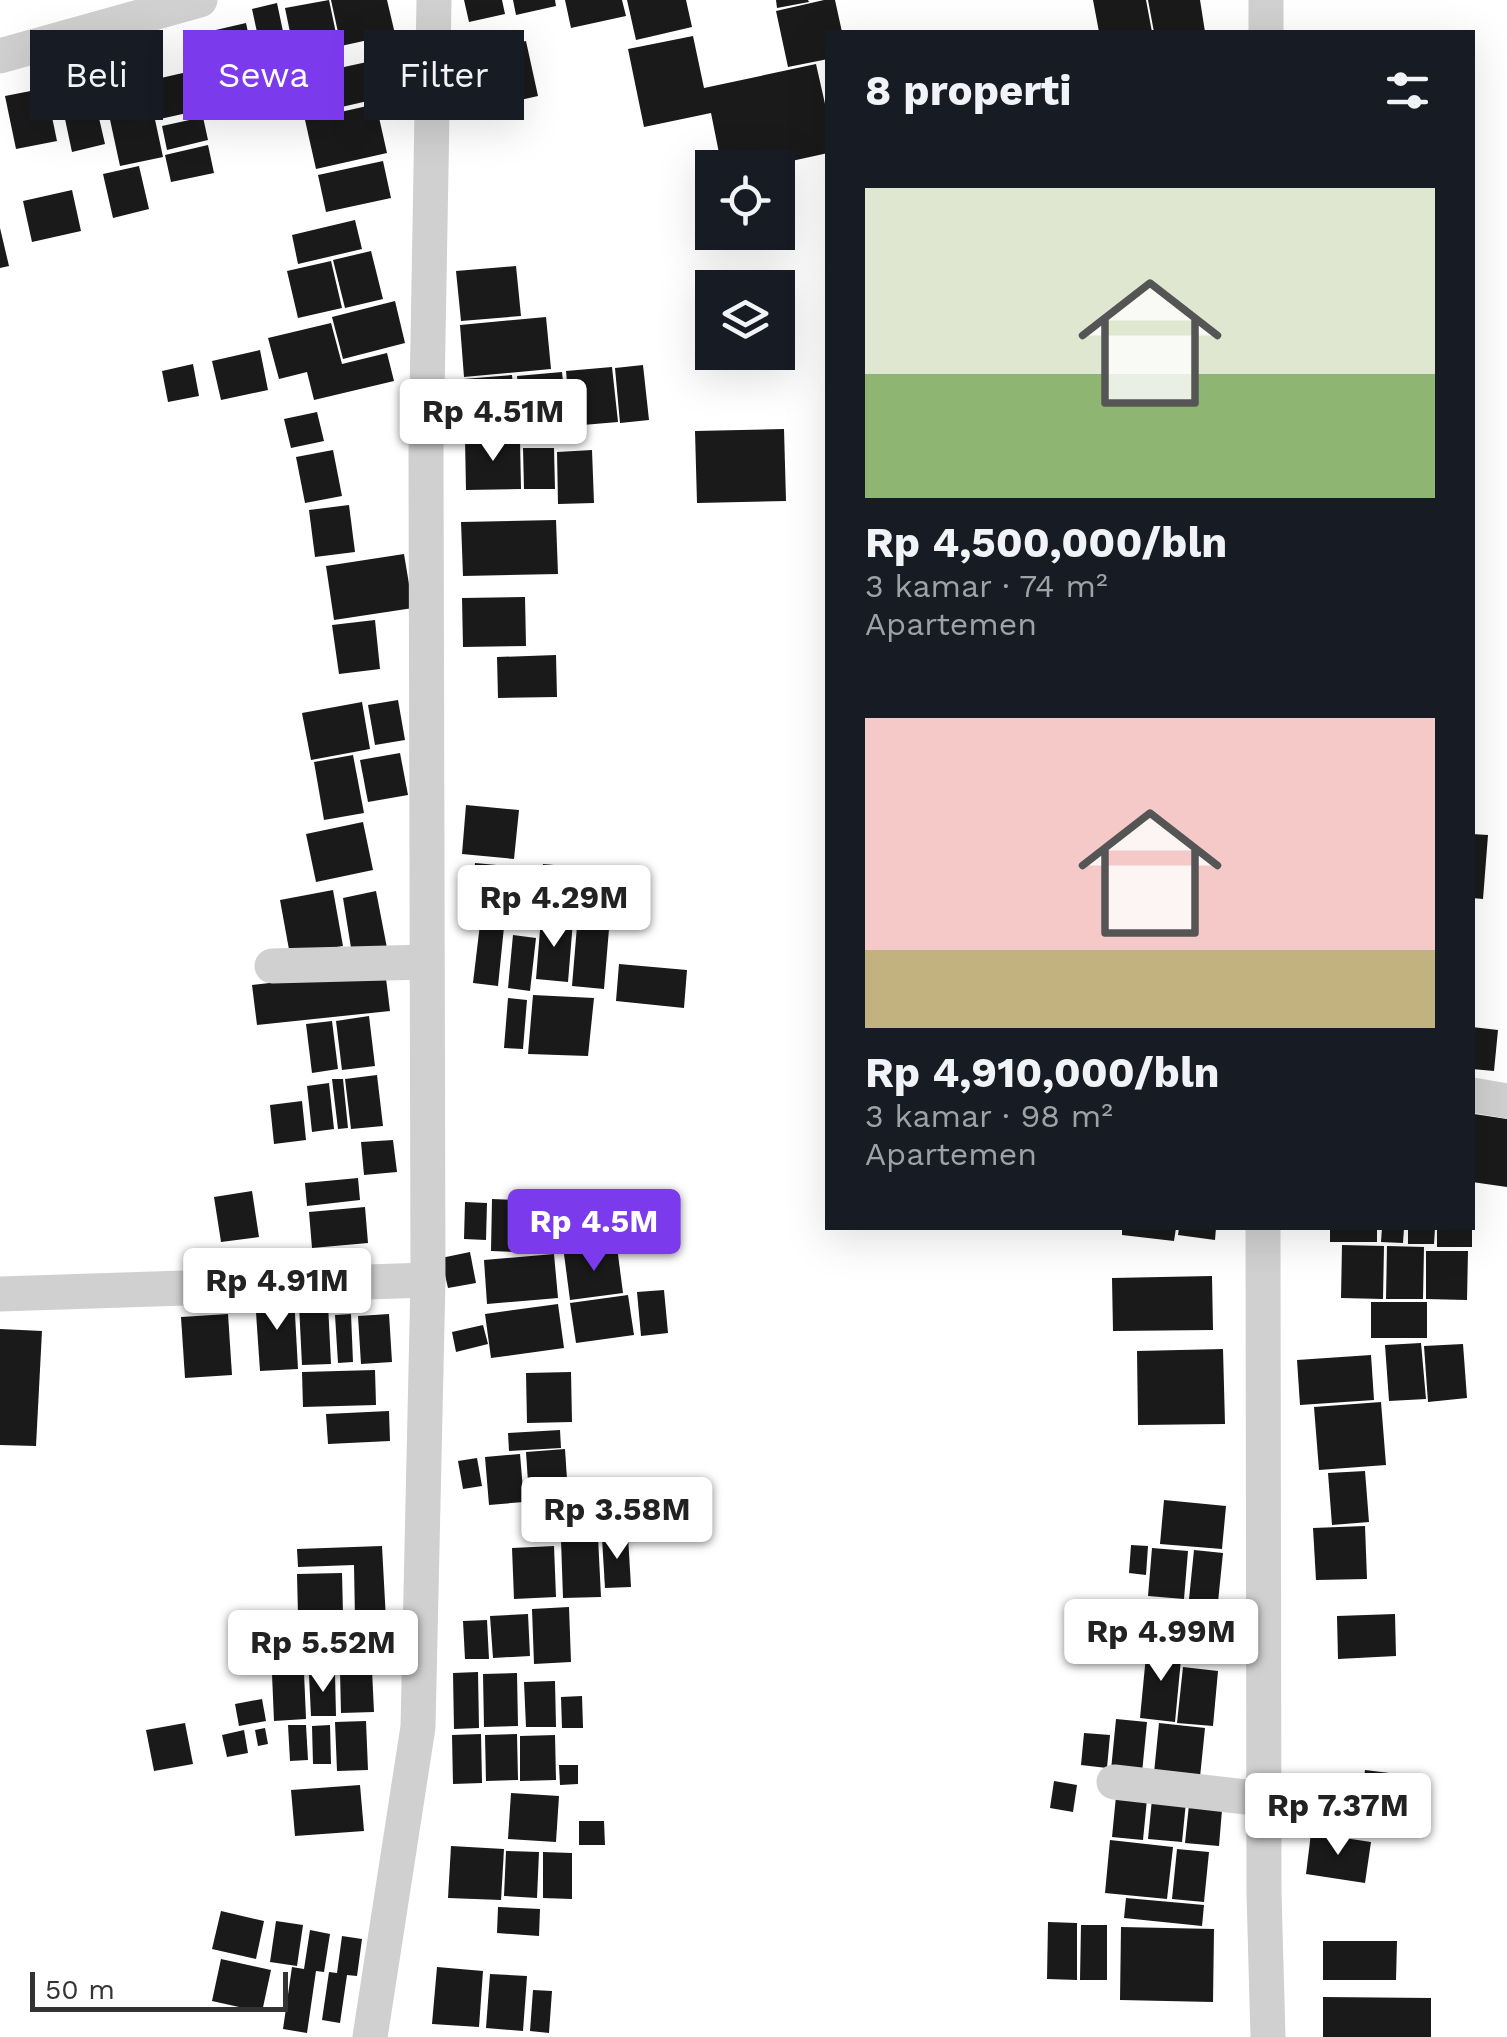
<!DOCTYPE html>
<html lang="id">
<head>
<meta charset="utf-8">
<style>
	body { margin:0; font-family:"Work Sans",sans-serif; background:#242831; color:#f1f3f6; height:100vh; display:flex; flex-direction:column; font-size:38px; white-space:nowrap }
	* { box-sizing:border-box; margin:0 }
	p { font-size:32px; color:#9ea1a6 }
	.icon { flex:none; width:55px; height:55px; fill:none; stroke:currentColor; stroke-width:2; stroke-linecap:round; stroke-linejoin:round }
	.map { position:relative; flex:1; overflow:hidden }
	.sheet { position:absolute; left:825px; top:30px; width:650px; height:1200px; display:flex; flex-direction:column; background:#171b24; border-radius:0px; box-shadow:0 10px 40px #0002 }
	.sheet>* { flex:none }
	.banner { position:absolute; left:30px; top:30px; width:645px; height:90px; display:flex; gap:20px }
	.tools { position:absolute; left:695px; top:150px; display:grid; gap:20px }
	.tools a { display:grid; place-items:center; width:100px; height:100px; border-radius:0px; background:#171b24; box-shadow:0 10px 40px #0002; font-size:50px }
	.scale { position:absolute; left:30px; bottom:25px; width:258px; box-sizing:border-box; padding-left:10px; border:5px solid #333; border-top:0; font-size:28px; line-height:35px; white-space:nowrap; color:#333; -webkit-text-stroke:8px #fff; paint-order:stroke }
	.price { position:absolute; translate:-50% -85px; padding:0 22px; border-radius:10px; background:#fff; color:#222; font-size:32px; line-height:65px; filter:drop-shadow(0 2px 5px #0008) }
	.price::after { content:''; position:absolute; left:50%; top:60px; width:30px; height:22px; margin-left:-15px; background:inherit; clip-path:polygon(0 0,100% 0,50% 100%) }
	.price.selected { background:#7c3aed; color:#fff }
	ul { padding:0; list-style:none }
	li { display:grid; align-content:center; gap:20px; height:530px; padding:0 40px }
	li span { display:grid; place-items:center; height:310px; border-radius:0px; color:#555 }
	li>.icon { margin-inline-start:auto }
	span .icon { width:180px; height:180px; fill:#fffc; stroke-width:1 }
	li b { font-size:42px }
	h2 { display:flex; justify-content:space-between; align-items:center; height:120px; padding:0 40px; font-size:42px }
	.chip { padding:0 35px; border-radius:0px; background:#171b24; box-shadow:0 10px 40px #0002; font-size:35px; line-height:90px }
	.chip.selected { background:#7c3aed; color:#fff }
	.map>svg:first-child { display:block }
</style>
</head>
<body>
<div class="map">
<svg width="1507" height="2037" viewBox="0 0 1507 2037">
	<rect width="100%" height="100%" fill="#fff"/>
	<g fill="#1a1a1a">
		<path d="M 329,0 L 337,38 L 293,47 L 285,8 Z"/>
		<path d="M 331,0 L 387,0 L 395,34 L 341,46 Z"/>
		<path d="M 464,0 L 502,0 L 505,14 L 469,22 Z"/>
		<path d="M 513,0 L 555,0 L 556,6 L 516,15 Z"/>
		<path d="M 565,0 L 622,0 L 626,16 L 571,28 Z"/>
		<path d="M 627,0 L 686,0 L 692,27 L 636,40 Z"/>
		<path d="M 776,0 L 808,0 L 809,2 L 777,8 Z"/>
		<path d="M 824,0 L 835,0 L 842,32 L 828,32 L 828,59 L 788,67 L 776,11 Z"/>
		<path d="M 1093,0 L 1146,0 L 1152,32 L 1099,32 Z"/>
		<path d="M 1148,0 L 1200,0 L 1205,32 L 1154,32 Z"/>
		<path d="M 277,3 L 288,55 L 339,44 L 344,67 L 390,57 L 398,94 L 333,109 L 324,70 L 268,83 L 252,9 Z"/>
		<path d="M 246,23 L 263,101 L 224,109 L 207,32 Z"/>
		<path d="M 693,36 L 704,88 L 816,64 L 828,117 L 828,153 L 760,168 L 722,168 L 711,113 L 644,127 L 628,49 Z"/>
		<path d="M 526,41 L 538,96 L 468,112 L 456,56 Z"/>
		<path d="M 141,54 L 163,157 L 120,166 L 98,64 Z"/>
		<path d="M 196,70 L 205,109 L 160,119 L 152,80 Z"/>
		<path d="M 90,79 L 105,144 L 72,152 L 58,86 Z"/>
		<path d="M 46,88 L 57,141 L 16,149 L 5,96 Z"/>
		<path d="M 376,104 L 387,153 L 316,169 L 305,120 Z"/>
		<path d="M 203,117 L 208,140 L 167,150 L 162,126 Z"/>
		<path d="M 208,145 L 214,173 L 171,182 L 165,155 Z"/>
		<path d="M 383,161 L 391,198 L 326,212 L 318,175 Z"/>
		<path d="M 139,166 L 149,209 L 113,218 L 103,174 Z"/>
		<path d="M 72,190 L 81,231 L 32,242 L 23,201 Z"/>
		<path d="M 355,220 L 362,249 L 298,264 L 292,235 Z"/>
		<path d="M 0,228 L 9,266 L 0,268 Z"/>
		<path d="M 371,251 L 383,299 L 345,308 L 333,260 Z"/>
		<path d="M 331,261 L 342,308 L 298,318 L 287,271 Z"/>
		<path d="M 516,266 L 521,316 L 461,321 L 456,271 Z"/>
		<path d="M 395,301 L 405,343 L 343,359 L 332,317 Z"/>
		<path d="M 546,317 L 551,369 L 464,377 L 460,325 Z"/>
		<path d="M 331,323 L 342,364 L 387,353 L 394,381 L 314,400 L 307,372 L 279,379 L 268,338 Z"/>
		<path d="M 260,350 L 268,390 L 221,400 L 212,361 Z"/>
		<path d="M 193,364 L 199,396 L 168,402 L 162,371 Z"/>
		<path d="M 643,365 L 649,420 L 620,423 L 615,368 Z"/>
		<path d="M 612,367 L 618,422 L 571,426 L 566,371 Z"/>
		<path d="M 562,372 L 567,422 L 522,426 L 517,376 Z"/>
		<path d="M 512,375 L 517,431 L 456,436 L 451,380 Z"/>
		<path d="M 317,412 L 324,441 L 291,448 L 284,419 Z"/>
		<path d="M 784,429 L 786,501 L 697,503 L 695,431 Z"/>
		<path d="M 520,438 L 521,489 L 466,490 L 465,439 Z"/>
		<path d="M 523,448 L 554,448 L 555,489 L 524,489 Z"/>
		<path d="M 333,450 L 342,496 L 305,503 L 296,457 Z"/>
		<path d="M 592,450 L 594,503 L 558,504 L 557,452 Z"/>
		<path d="M 349,505 L 355,552 L 315,557 L 309,510 Z"/>
		<path d="M 556,520 L 558,574 L 463,576 L 461,522 Z"/>
		<path d="M 404,554 L 413,608 L 334,620 L 326,566 Z"/>
		<path d="M 525,597 L 526,646 L 463,647 L 462,598 Z"/>
		<path d="M 375,620 L 380,669 L 339,674 L 332,625 Z"/>
		<path d="M 556,655 L 557,697 L 498,698 L 497,657 Z"/>
		<path d="M 398,700 L 405,740 L 375,745 L 368,705 Z"/>
		<path d="M 362,702 L 370,749 L 311,760 L 302,713 Z"/>
		<path d="M 400,753 L 408,795 L 368,802 L 360,760 Z"/>
		<path d="M 353,755 L 364,813 L 324,820 L 314,762 Z"/>
		<path d="M 466,805 L 519,810 L 514,859 L 462,854 Z"/>
		<path d="M 363,822 L 373,870 L 316,882 L 306,834 Z"/>
		<path d="M 1472,834 L 1488,835 L 1483,899 L 1472,898 Z"/>
		<path d="M 475,863 L 528,868 L 524,916 L 471,911 Z"/>
		<path d="M 543,864 L 598,869 L 594,908 L 540,902 Z"/>
		<path d="M 333,890 L 343,946 L 290,955 L 280,900 Z"/>
		<path d="M 376,891 L 387,948 L 352,954 L 343,898 Z"/>
		<path d="M 541,918 L 573,921 L 568,982 L 536,979 Z"/>
		<path d="M 480,924 L 504,927 L 498,986 L 473,983 Z"/>
		<path d="M 577,926 L 609,929 L 604,989 L 572,986 Z"/>
		<path d="M 513,935 L 536,938 L 530,991 L 508,988 Z"/>
		<path d="M 619,964 L 687,970 L 684,1008 L 616,1001 Z"/>
		<path d="M 385,970 L 390,1011 L 257,1025 L 252,985 Z"/>
		<path d="M 533,995 L 594,998 L 588,1056 L 528,1054 Z"/>
		<path d="M 508,998 L 527,1000 L 523,1049 L 504,1048 Z"/>
		<path d="M 369,1016 L 375,1066 L 342,1070 L 336,1021 Z"/>
		<path d="M 332,1021 L 338,1069 L 312,1073 L 306,1024 Z"/>
		<path d="M 1472,1027 L 1498,1030 L 1494,1071 L 1472,1069 Z"/>
		<path d="M 377,1075 L 383,1126 L 351,1129 L 345,1079 Z"/>
		<path d="M 332,1079 L 343,1079 L 348,1128 L 338,1129 Z"/>
		<path d="M 329,1083 L 334,1129 L 312,1132 L 307,1086 Z"/>
		<path d="M 302,1101 L 306,1140 L 274,1144 L 270,1105 Z"/>
		<path d="M 1474,1114 L 1507,1119 L 1507,1187 L 1472,1182 Z"/>
		<path d="M 393,1140 L 397,1172 L 364,1175 L 361,1142 Z"/>
		<path d="M 358,1178 L 360,1200 L 307,1206 L 305,1183 Z"/>
		<path d="M 252,1191 L 259,1237 L 221,1242 L 214,1197 Z"/>
		<path d="M 492,1199 L 517,1200 L 517,1252 L 491,1251 Z"/>
		<path d="M 465,1202 L 487,1203 L 486,1240 L 464,1239 Z"/>
		<path d="M 522,1203 L 549,1204 L 548,1250 L 522,1250 Z"/>
		<path d="M 365,1207 L 368,1243 L 312,1248 L 309,1212 Z"/>
		<path d="M 568,1211 L 573,1249 L 556,1251 L 551,1213 Z"/>
		<path d="M 1122,1228 L 1176,1228 L 1174,1241 L 1122,1235 Z"/>
		<path d="M 1179,1228 L 1216,1228 L 1215,1240 L 1178,1235 Z"/>
		<rect x="1330" y="1228" width="47" height="14"/>
		<path d="M 1382,1228 L 1404,1228 L 1403,1243 L 1381,1242 Z"/>
		<path d="M 1408,1228 L 1435,1228 L 1434,1244 L 1408,1244 Z"/>
		<rect x="1437" y="1228" width="35" height="19"/>
		<path d="M 1342,1245 L 1384,1246 L 1383,1299 L 1341,1298 Z"/>
		<path d="M 1387,1246 L 1424,1247 L 1423,1299 L 1386,1299 Z"/>
		<path d="M 617,1247 L 623,1293 L 570,1300 L 564,1254 Z"/>
		<path d="M 1426,1251 L 1468,1251 L 1467,1300 L 1426,1299 Z"/>
		<path d="M 470,1252 L 476,1283 L 448,1288 L 441,1258 Z"/>
		<path d="M 554,1254 L 558,1298 L 487,1304 L 484,1260 Z"/>
		<path d="M 1212,1276 L 1213,1330 L 1113,1331 L 1112,1278 Z"/>
		<path d="M 664,1290 L 668,1333 L 641,1336 L 637,1292 Z"/>
		<path d="M 628,1295 L 634,1335 L 576,1343 L 570,1303 Z"/>
		<path d="M 294,1296 L 298,1369 L 260,1371 L 255,1298 Z"/>
		<rect x="1371" y="1302" width="56" height="36"/>
		<path d="M 328,1304 L 331,1364 L 302,1365 L 299,1305 Z"/>
		<path d="M 558,1304 L 564,1348 L 491,1358 L 485,1314 Z"/>
		<path d="M 228,1314 L 232,1375 L 185,1378 L 181,1317 Z"/>
		<path d="M 351,1314 L 353,1362 L 338,1363 L 335,1315 Z"/>
		<path d="M 389,1314 L 392,1362 L 361,1364 L 358,1316 Z"/>
		<path d="M 483,1325 L 488,1344 L 456,1352 L 452,1332 Z"/>
		<path d="M 0,1329 L 42,1331 L 36,1446 L 0,1445 Z"/>
		<path d="M 1421,1343 L 1426,1399 L 1389,1401 L 1385,1345 Z"/>
		<path d="M 1463,1344 L 1467,1398 L 1428,1402 L 1424,1346 Z"/>
		<path d="M 1223,1349 L 1225,1424 L 1138,1425 L 1137,1351 Z"/>
		<path d="M 1371,1355 L 1374,1400 L 1300,1405 L 1297,1360 Z"/>
		<path d="M 375,1370 L 376,1405 L 303,1407 L 302,1372 Z"/>
		<path d="M 571,1372 L 572,1422 L 527,1423 L 526,1373 Z"/>
		<path d="M 1381,1402 L 1386,1465 L 1319,1470 L 1314,1407 Z"/>
		<path d="M 389,1411 L 390,1441 L 328,1444 L 326,1414 Z"/>
		<path d="M 560,1430 L 561,1448 L 509,1451 L 508,1433 Z"/>
		<path d="M 565,1449 L 569,1509 L 530,1512 L 526,1452 Z"/>
		<path d="M 520,1454 L 524,1502 L 489,1505 L 485,1457 Z"/>
		<path d="M 477,1458 L 482,1486 L 463,1489 L 458,1461 Z"/>
		<path d="M 1365,1471 L 1369,1522 L 1332,1525 L 1328,1473 Z"/>
		<path d="M 1164,1500 L 1226,1506 L 1222,1549 L 1160,1544 Z"/>
		<path d="M 1365,1526 L 1367,1579 L 1316,1580 L 1313,1528 Z"/>
		<path d="M 628,1536 L 631,1587 L 605,1588 L 602,1538 Z"/>
		<path d="M 598,1537 L 601,1597 L 563,1598 L 561,1540 Z"/>
		<path d="M 1131,1545 L 1148,1546 L 1146,1575 L 1129,1573 Z"/>
		<path d="M 382,1546 L 386,1620 L 355,1620 L 354,1565 L 298,1567 L 297,1549 Z"/>
		<path d="M 554,1546 L 556,1597 L 514,1599 L 512,1548 Z"/>
		<path d="M 1152,1548 L 1188,1551 L 1184,1599 L 1148,1596 Z"/>
		<path d="M 1194,1550 L 1223,1553 L 1218,1602 L 1189,1599 Z"/>
		<path d="M 342,1573 L 343,1614 L 298,1616 L 297,1574 Z"/>
		<path d="M 1168,1601 L 1225,1607 L 1221,1651 L 1164,1645 Z"/>
		<path d="M 569,1607 L 571,1662 L 534,1664 L 532,1609 Z"/>
		<path d="M 528,1614 L 530,1656 L 493,1658 L 490,1616 Z"/>
		<path d="M 1395,1614 L 1396,1656 L 1338,1659 L 1337,1616 Z"/>
		<path d="M 337,1620 L 339,1665 L 294,1667 L 293,1621 Z"/>
		<path d="M 487,1620 L 489,1659 L 465,1659 L 463,1621 Z"/>
		<path d="M 1147,1645 L 1182,1649 L 1175,1722 L 1140,1718 Z"/>
		<path d="M 1183,1667 L 1218,1671 L 1213,1726 L 1177,1723 Z"/>
		<path d="M 372,1670 L 374,1712 L 341,1713 L 340,1671 Z"/>
		<path d="M 304,1672 L 306,1719 L 274,1721 L 272,1674 Z"/>
		<path d="M 478,1672 L 479,1728 L 454,1729 L 453,1673 Z"/>
		<path d="M 517,1673 L 518,1726 L 484,1727 L 483,1674 Z"/>
		<path d="M 335,1674 L 336,1716 L 311,1716 L 309,1675 Z"/>
		<path d="M 555,1681 L 556,1727 L 526,1727 L 524,1682 Z"/>
		<path d="M 582,1696 L 583,1728 L 562,1728 L 561,1697 Z"/>
		<path d="M 262,1699 L 266,1721 L 239,1726 L 235,1704 Z"/>
		<path d="M 1116,1719 L 1147,1722 L 1142,1773 L 1111,1770 Z"/>
		<path d="M 366,1721 L 368,1770 L 337,1771 L 335,1722 Z"/>
		<path d="M 185,1723 L 193,1764 L 154,1771 L 146,1730 Z"/>
		<path d="M 1159,1723 L 1205,1728 L 1200,1777 L 1154,1773 Z"/>
		<path d="M 288,1725 L 306,1725 L 308,1760 L 290,1761 Z"/>
		<path d="M 330,1725 L 331,1764 L 313,1764 L 312,1726 Z"/>
		<path d="M 265,1728 L 268,1744 L 258,1746 L 255,1730 Z"/>
		<path d="M 244,1730 L 248,1753 L 227,1757 L 222,1735 Z"/>
		<path d="M 1084,1733 L 1110,1735 L 1107,1768 L 1081,1765 Z"/>
		<path d="M 481,1734 L 482,1783 L 453,1784 L 452,1735 Z"/>
		<path d="M 517,1734 L 518,1780 L 486,1781 L 485,1735 Z"/>
		<path d="M 555,1735 L 556,1780 L 520,1781 L 520,1736 Z"/>
		<path d="M 559,1765 L 578,1765 L 578,1784 L 560,1785 Z"/>
		<path d="M 1365,1770 L 1414,1776 L 1411,1807 L 1362,1801 Z"/>
		<path d="M 1054,1781 L 1077,1785 L 1073,1812 L 1050,1808 Z"/>
		<path d="M 360,1785 L 364,1831 L 295,1836 L 291,1790 Z"/>
		<path d="M 1117,1786 L 1148,1789 L 1143,1840 L 1112,1837 Z"/>
		<path d="M 1153,1789 L 1187,1792 L 1182,1842 L 1148,1839 Z"/>
		<path d="M 511,1793 L 559,1796 L 556,1842 L 508,1839 Z"/>
		<path d="M 1190,1795 L 1223,1798 L 1219,1846 L 1185,1843 Z"/>
		<path d="M 579,1821 L 604,1821 L 605,1845 L 579,1845 Z"/>
		<path d="M 1311,1833 L 1371,1842 L 1365,1883 L 1306,1874 Z"/>
		<path d="M 1110,1840 L 1173,1847 L 1167,1899 L 1105,1893 Z"/>
		<path d="M 451,1846 L 504,1849 L 501,1900 L 448,1898 Z"/>
		<path d="M 1177,1849 L 1209,1852 L 1204,1902 L 1172,1899 Z"/>
		<path d="M 506,1851 L 539,1852 L 537,1898 L 504,1896 Z"/>
		<path d="M 543,1852 L 572,1853 L 572,1899 L 543,1898 Z"/>
		<path d="M 1126,1898 L 1204,1905 L 1202,1926 L 1124,1918 Z"/>
		<path d="M 498,1907 L 540,1909 L 539,1936 L 497,1933 Z"/>
		<path d="M 221,1911 L 264,1921 L 256,1959 L 212,1949 Z"/>
		<path d="M 276,1921 L 303,1925 L 297,1966 L 270,1962 Z"/>
		<path d="M 1048,1922 L 1077,1923 L 1077,1980 L 1047,1979 Z"/>
		<path d="M 1081,1925 L 1107,1925 L 1107,1980 L 1080,1980 Z"/>
		<path d="M 1121,1927 L 1214,1929 L 1213,2002 L 1120,2000 Z"/>
		<path d="M 310,1930 L 330,1934 L 324,1972 L 316,1971 L 307,2033 L 283,2029 L 292,1967 L 304,1969 Z"/>
		<path d="M 342,1936 L 362,1939 L 357,1976 L 347,1975 L 340,2023 L 322,2020 L 329,1972 L 337,1973 Z"/>
		<path d="M 1323,1941 L 1397,1941 L 1396,1980 L 1323,1980 Z"/>
		<path d="M 221,1959 L 271,1970 L 262,2012 L 212,2001 Z"/>
		<path d="M 437,1967 L 483,1971 L 479,2027 L 432,2024 Z"/>
		<path d="M 490,1974 L 527,1976 L 523,2031 L 486,2028 Z"/>
		<path d="M 533,1990 L 552,1991 L 549,2033 L 530,2031 Z"/>
		<path d="M 1323,1997 L 1431,1998 L 1431,2037 L 1323,2037 Z"/>
	</g>
	<g fill="none" stroke-linecap="round" stroke-linejoin="round">
		<g stroke="#d0d0d0" stroke-width="35">
			<path d="M 1266,32 L 1266,0"/>
			<path d="M 0,56 L 200,0"/>
			<path d="M 272,966 L 426,962"/>
			<path d="M 1472,1095 L 1507,1101"/>
			<path d="M 1263,1228 L 1264,1893 L 1268,2037"/>
			<path d="M 0,1294 L 428,1280"/>
			<path d="M 1114,1782 L 1264,1799"/>
			<path d="M 370,2037 L 418,1727 L 428,1280 L 426,452 L 434,0"/>
		</g>
	</g>
</svg>
<div class="tools">
<a><svg class="icon" aria-label="locate" viewBox="0 0 24 24"><circle cx="12" cy="12" r="6"/><path d="M12 2v4M12 18v4M2 12h4M18 12h4"/></svg></a>
<a><svg class="icon" aria-label="layers" viewBox="0 0 24 24"><path d="M12 4l9 5-9 5-9-5zM3 14l9 5 9-5"/></svg></a>
</div>
<div class="scale">50 m</div>
<b class="price" style="left:493px;top:464px">Rp 4.51M</b>
<b class="price" style="left:554px;top:950px">Rp 4.29M</b>
<b class="price selected" style="left:594px;top:1274px">Rp 4.5M</b>
<b class="price" style="left:277px;top:1333px">Rp 4.91M</b>
<b class="price" style="left:617px;top:1562px">Rp 3.58M</b>
<b class="price" style="left:1161px;top:1684px">Rp 4.99M</b>
<b class="price" style="left:323px;top:1695px">Rp 5.52M</b>
<b class="price" style="left:1338px;top:1858px">Rp 7.37M</b>
<div class="banner">
<a class="chip">Beli</a>
<a class="chip selected">Sewa</a>
<a class="chip">Filter</a>
</div>
<section class="sheet">
<h2>8 properti<svg class="icon" aria-label="filters" viewBox="0 0 24 24"><path d="M4 7h16M4 17h16"/><circle cx="9" cy="7" r="2"/><circle cx="15" cy="17" r="2"/></svg></h2>
<ul>
<li><span style="background:linear-gradient(#dfe7d0 60%,#8fb573 0)"><svg class="icon" aria-label="home" viewBox="0 0 24 24"><path d="M3 11l9-7 9 7M6 9v11h12V9"/></svg></span><div><b>Rp 4,500,000/bln</b><p>3 kamar · 74 m²</p><p>Apartemen</p></div></li>
<li><span style="background:linear-gradient(#f6c9c9 75%,#c2b280 0)"><svg class="icon" aria-label="home" viewBox="0 0 24 24"><path d="M3 11l9-7 9 7M6 9v11h12V9"/></svg></span><div><b>Rp 4,910,000/bln</b><p>3 kamar · 98 m²</p><p>Apartemen</p></div></li>
</ul>
</section>
</div>
</body>
</html>
